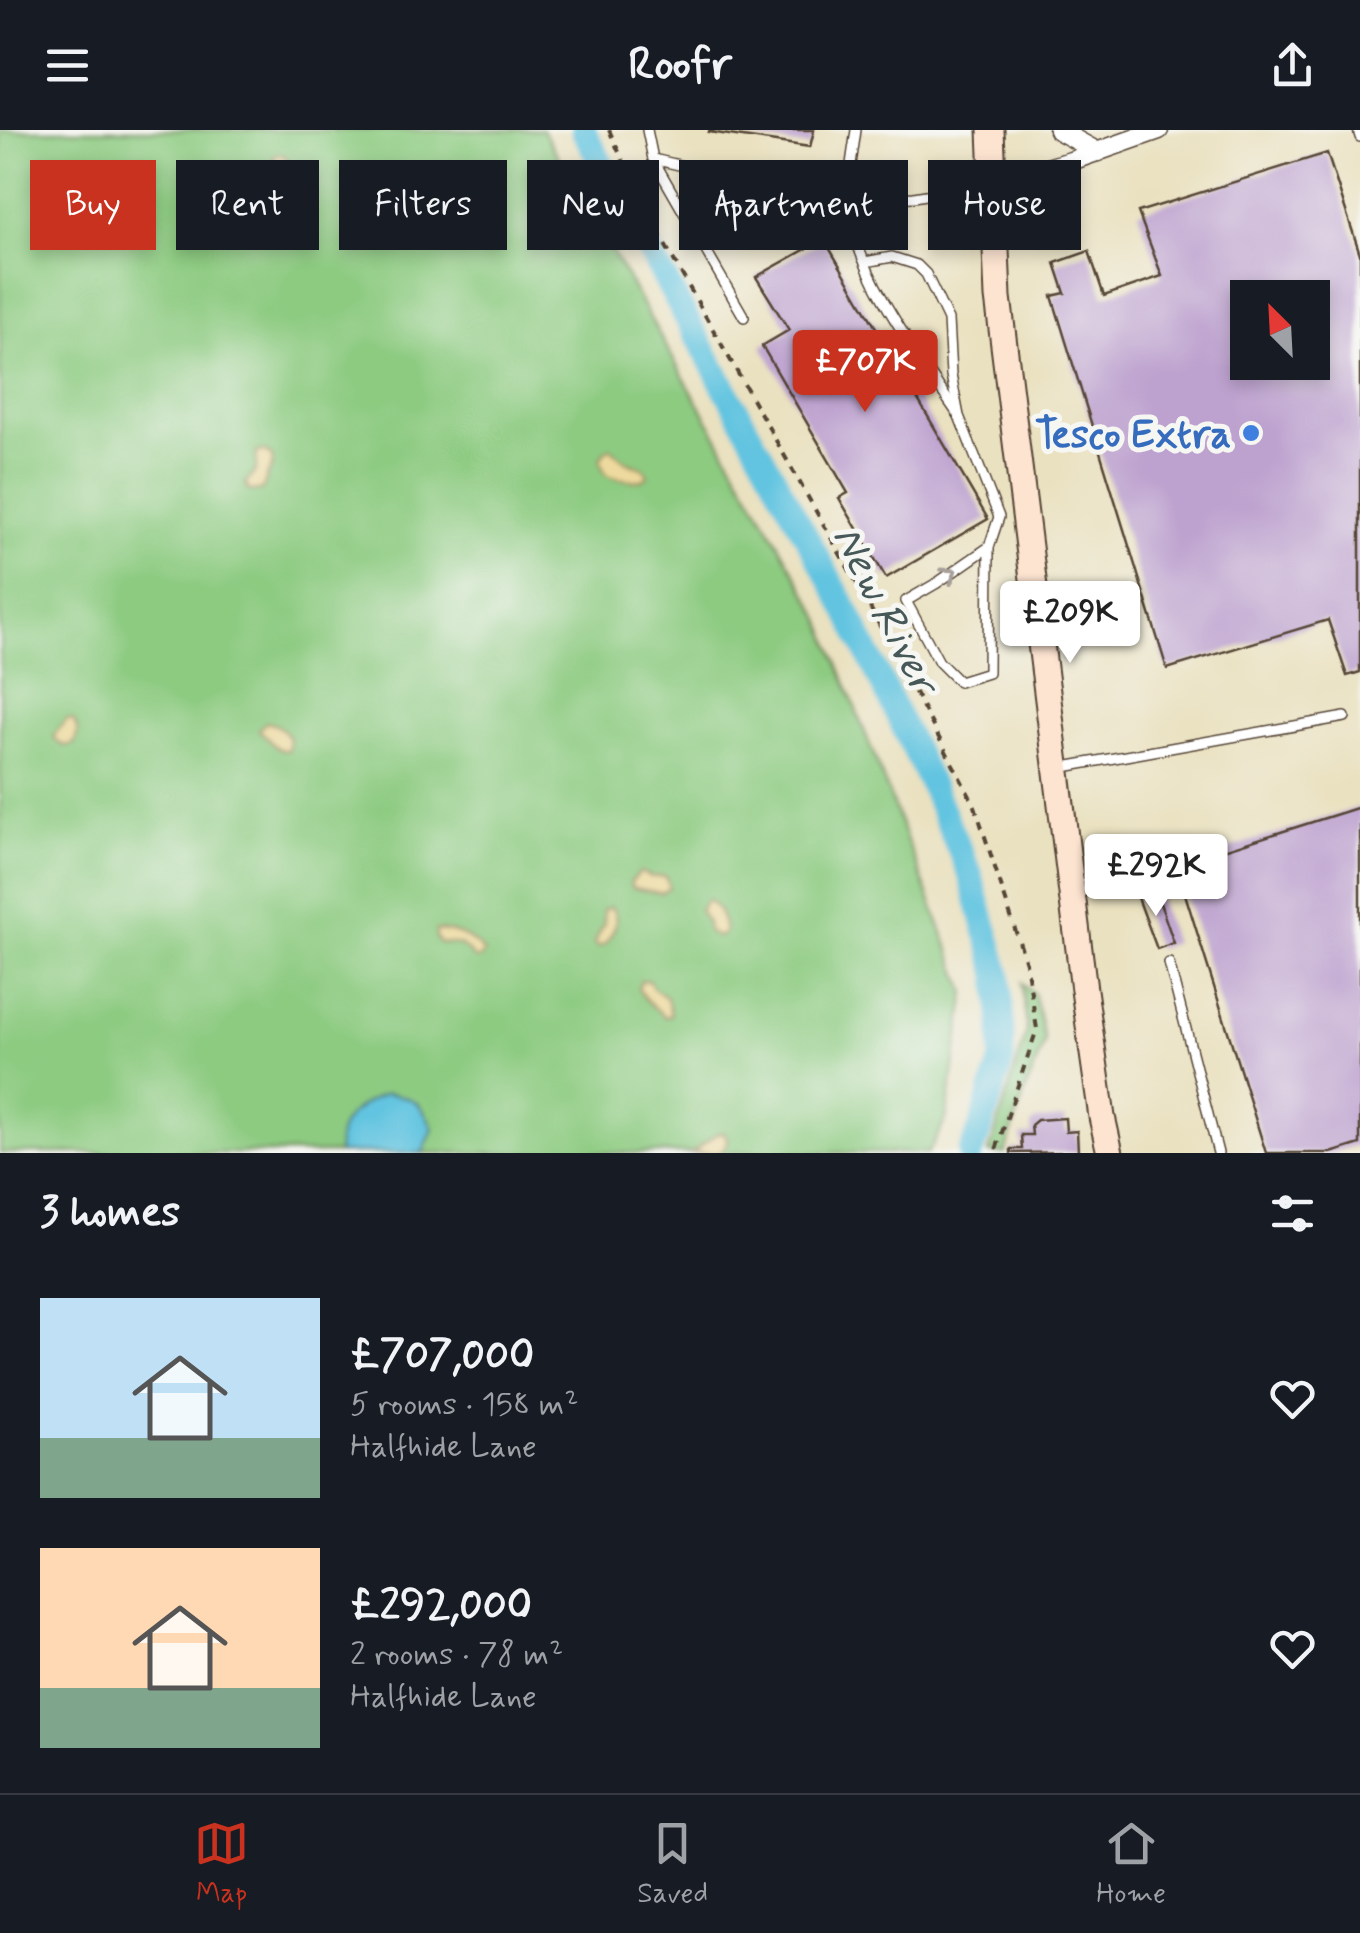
<!DOCTYPE html>
<html lang="en">
<head>
<meta charset="utf-8">
<style>
	body { margin:0; font-family:Mynerve,sans-serif; background:#242831; color:#f1f3f6; height:100vh; display:flex; flex-direction:column; font-size:38px; white-space:nowrap }
	* { box-sizing:border-box; margin:0 }
	p { font-size:32px; color:#9ea1a6 }
	.icon { flex:none; width:55px; height:55px; fill:none; stroke:currentColor; stroke-width:2; stroke-linecap:round; stroke-linejoin:round }
	.map { position:relative; height:1023px; overflow:hidden }
	.drawer { display:flex; flex-direction:column; background:#171b24; flex:1 }
	.drawer>* { flex:none }
	.top-card { position:absolute; left:30px; top:30px; width:1300px; height:90px; display:flex; gap:20px }
	.needle { width:65px; rotate:336deg }
	.controls { position:absolute; left:1230px; top:150px; display:grid; gap:20px }
	.controls a { display:grid; place-items:center; width:100px; height:100px; border-radius:0px; background:#171b24; box-shadow:0 5px 15px #0003; font-size:50px }
	.price { position:absolute; translate:-50% -85px; padding:0 22px; border-radius:10px; background:#fff; color:#222; font-size:32px; line-height:65px; filter:drop-shadow(0 2px 5px #0008) }
	.price::after { content:''; position:absolute; left:50%; top:60px; width:30px; height:22px; margin-left:-15px; background:inherit; clip-path:polygon(0 0,100% 0,50% 100%) }
	.price.selected { background:#c8321e; color:#fff }
	ul { padding:0; list-style:none }
	li { display:flex; align-items:center; gap:30px; height:250px; padding:0 40px }
	li span { display:grid; place-items:center; flex:none; width:280px; height:200px; border-radius:0px; color:#555 }
	li>.icon { margin-inline-start:auto }
	span .icon { width:120px; height:120px; fill:#fffc; stroke-width:1 }
	li b { font-size:42px }
	h2 { display:flex; justify-content:space-between; align-items:center; height:120px; padding:0 40px; font-size:42px }
	.chip { padding:0 35px; border-radius:0px; background:#171b24; box-shadow:0 5px 15px #0003; font-size:35px; line-height:90px }
	.chip.selected { background:#c8321e; color:#fff }
	header { display:flex; justify-content:space-between; align-items:center; height:130px; padding:0 40px; background:#171b24; font-size:45px; font-weight:700 }
	.tabs { display:flex; justify-content:space-around; align-items:center; height:140px; border-top:2px solid #363941; background:#171b24; font-size:28px; color:#9ea1a6 }
	.tabs a { display:grid; justify-items:center; gap:5px }
	.tabs .selected { color:#c8321e }
	.map>svg:first-child { display:block }
</style>
</head>
<body>
<header><svg class="icon" aria-label="menu" viewBox="0 0 24 24"><path d="M4 6h16M4 12h16M4 18h16"/></svg>Roofr<svg class="icon" aria-label="share" viewBox="0 0 24 24"><path d="M12 15V3M7 8l5-5 5 5M5 13v7h14v-7"/></svg></header>
<div class="map">
<svg width="1360" height="1023" viewBox="0 0 1360 1023">
	<rect width="100%" height="100%" fill="#f6f6f2"/>
	<filter id="ink" filterUnits="userSpaceOnUse"><feTurbulence type="fractalNoise" baseFrequency=".01" numOctaves="2"/><feDisplacementMap in="SourceGraphic" scale="20" xChannelSelector="R" yChannelSelector="G"/><feConvolveMatrix kernelMatrix="1 2 1 2 8 2 1 2 1" color-interpolation-filters="sRGB"/></filter>
	<filter id="wash" filterUnits="userSpaceOnUse"><feTurbulence type="fractalNoise" baseFrequency=".0048" numOctaves="4" result="noise"/><feDisplacementMap in="SourceGraphic" scale="40" xChannelSelector="R" yChannelSelector="G"/><feGaussianBlur stdDeviation="2.25" result="paint"/><feColorMatrix in="noise" values="0 0 0 0 0 0 0 0 0 0 0 0 0 0 0 0 0 1.4 0 .05"/><feComposite in="paint" operator="in"/></filter>
	<g filter="url(#wash)">
		<rect width="100%" height="100%" fill="#eae1c0"/>
		<g fill="#8dcb81" stroke="#647a50" stroke-width="2.5">
			<path d="M 0,0 L 543,0 L 820,487 L 966,862 L 946,990 L 928,1023 L 0,1023 Z"/>
			<path d="M 1022,853 L 1034,864 L 1045,911 L 1026,959 L 1005,1023 L 989,1023 L 1027,901 Z"/>
		</g>
		<g fill="#eeda9e" stroke="#94825e" stroke-width="2.5">
			<path d="M 277,24 L 283,24 L 287,29 L 290,50 L 307,62 L 307,68 L 302,71 C 283,67 275,45 274,28 Z"/>
			<path d="M 611,318 L 625,331 L 645,339 L 648,347 C 638,353 635,350 623,349 C 607,347 604,346 600,329 L 606,320 Z"/>
			<path d="M 264,321 L 272,326 C 274,337 271,337 267,346 C 263,358 265,364 248,360 L 246,353 L 256,340 L 257,322 Z"/>
			<path d="M 67,589 L 73,590 C 79,599 78,604 74,614 L 64,616 L 55,610 L 54,605 Z"/>
			<path d="M 266,592 C 280,594 293,605 288,620 C 274,622 269,607 259,600 Z"/>
			<path d="M 640,742 L 652,747 L 666,746 L 669,758 L 661,763 L 633,758 L 630,753 Z"/>
			<path d="M 707,770 C 717,774 726,793 724,804 L 717,807 L 708,802 L 707,793 L 699,780 Z"/>
			<path d="M 611,777 C 621,790 614,802 605,814 L 598,817 L 594,813 L 604,794 L 603,780 Z"/>
			<path d="M 436,800 C 456,801 471,807 484,822 L 481,828 L 475,829 C 459,813 463,814 440,813 L 436,808 Z"/>
			<path d="M 641,850 L 649,851 L 653,858 L 667,868 L 671,885 L 665,887 L 646,870 L 638,859 Z"/>
			<path d="M 723,1002 L 727,1007 L 726,1015 L 720,1023 L 692,1023 L 716,1004 Z"/>
		</g>
		<path fill="#62c4e0" stroke="#4e777f" stroke-width="2.5" d="M 386,963 C 414,967 422,972 433,999 L 424,1020 L 421,1023 L 339,1023 C 332,991 360,974 386,963 Z"/>
		<g fill="none" stroke-linecap="round" stroke-linejoin="round">
			<path stroke="#62c4e0" stroke-width="25" d="M 583,0 L 848,482 L 933,659 L 970,744 L 999,845 L 1002,889 L 1002,929 L 980,1000 L 970,1023"/>
		</g>
		<g id="blocks">
			<g fill="#bda2cf" fill-rule="evenodd">
				<path d="M 710,0 L 814,0 L 810,17 L 709,2 Z"/>
				<path d="M 1327,23 L 1360,124 L 1360,542 L 1347,546 L 1328,490 L 1167,539 L 1052,166 L 1065,163 L 1055,133 L 1089,121 L 1104,166 L 1162,146 L 1138,82 ZM 1248,168 L 1312,168 L 1312,232 L 1248,232 Z"/>
				<path d="M 824,109 L 988,389 L 886,448 L 839,368 L 848,363 L 762,216 L 789,200 L 756,147 Z"/>
				<path d="M 1360,677 L 1360,1014 L 1331,1023 L 1266,1023 L 1176,735 Z"/>
				<path d="M 1155,759 L 1174,813 L 1157,819 L 1137,765 Z"/>
				<path d="M 1065,988 L 1066,1002 L 1077,1001 L 1078,1022 L 1011,1023 L 1011,1019 L 1022,1019 L 1021,1005 L 1032,1005 L 1031,995 L 1037,990 Z"/>
			</g>
		</g>
	</g>
	<g filter="url(#ink)">
		<use href="#blocks" fill-opacity="0" stroke="#554536" stroke-width="2.5"/>
		<g fill="none" stroke-linecap="round" stroke-linejoin="round">
			<defs>
				<g id="service">
					<path d="M 647,0 L 653,29 L 831,70 L 914,67 L 990,54"/>
					<path d="M 856,0 C 853,23 848,47 848,70 C 850,135 920,229 957,283"/>
					<path d="M 1358,0 L 1360,7"/>
					<path d="M 653,29 L 744,187"/>
					<path d="M 739,112 L 829,71"/>
					<path d="M 865,132 L 892,127 L 917,135 L 926,144 L 948,190 L 951,245 L 959,286 L 999,387 L 989,417 L 988,543 L 959,552 L 939,532 L 906,471 L 937,453 L 989,417"/>
					<path d="M 1058,638 L 1345,587"/>
					<path d="M 1169,833 L 1218,1023"/>
				</g>
				<g id="minor">
					<path d="M 1058,0 L 1098,22"/>
					<path d="M 992,54 L 1071,31 L 1159,0"/>
				</g>
				<path id="secondary" d="M 991,0 L 998,167 L 1084,860 L 1102,987 L 1110,1023"/>
			</defs>
			<use href="#service" stroke="#554536" stroke-width="12"/>
			<use href="#minor" stroke="#554536" stroke-width="21"/>
			<use href="#secondary" stroke="#554536" stroke-width="29"/>
			<path stroke="#554536" stroke-width="4" stroke-dasharray="8 8" stroke-linecap="butt" d="M 609,0 L 646,81 L 864,466 L 975,676 L 1026,833 L 1037,899 L 995,1023"/>
			<use href="#service" stroke="#fff" stroke-width="9"/>
			<use href="#minor" stroke="#fff" stroke-width="18"/>
			<use href="#secondary" stroke="#fde4d1" stroke-width="25"/>
		</g>
		<defs><path id="oneway-chevron" d="M-2-3.5L2.5 0L-2 3.5" fill="none" stroke-width="1.6" stroke-linecap="round" stroke-linejoin="round" transform="scale(2.5)"/></defs>
		<use stroke="#a79f9a" href="#oneway-chevron" transform="translate(950 444) rotate(-33)"/>
	</g>
	<circle fill="#3f7fe0" stroke="#f6f6f2" stroke-width="4" cx="1251" cy="303" r="10"/>
	<g text-anchor="middle" stroke-width="10" stroke-linejoin="round" paint-order="stroke">
		<g font-size="40" font-weight="bold" fill="#366cbe" stroke="#f6f6f2" text-anchor="end">
			<text x="1231" y="317">Tesco Extra</text>
		</g>
		<g font-size="42" font-style="italic" fill="#475858" stroke="#f6f6f2">
			<text transform="translate(887 478) rotate(63)" y="15">New River</text>
		</g>
	</g>
</svg>
<div class="controls">
<a><svg class="needle" viewBox="-14 -14 28 28"><path d="M0-13l5 13h-10z" fill="#e53935"/><path d="M0 13l5-13h-10z" fill="#9ea1a6"/></svg></a>
</div>
<b class="price selected" style="left:865px;top:285px">£707K</b>
<b class="price" style="left:1070px;top:536px">£209K</b>
<b class="price" style="left:1156px;top:789px">£292K</b>
<div class="top-card">
<a class="chip selected">Buy</a>
<a class="chip">Rent</a>
<a class="chip">Filters</a>
<a class="chip">New</a>
<a class="chip">Apartment</a>
<a class="chip">House</a>
</div>
</div>
<section class="drawer">
<h2>3 homes<svg class="icon" aria-label="filters" viewBox="0 0 24 24"><path d="M4 7h16M4 17h16"/><circle cx="9" cy="7" r="2"/><circle cx="15" cy="17" r="2"/></svg></h2>
<ul>
<li><span style="background:linear-gradient(#bfe0f5 70%,#7fa58c 0)"><svg class="icon" aria-label="home" viewBox="0 0 24 24"><path d="M3 11l9-7 9 7M6 9v11h12V9"/></svg></span><div><b>£707,000</b><p>5 rooms · 158 m²</p><p>Halfhide Lane</p></div><svg class="icon" aria-label="heart" viewBox="0 0 24 24"><path d="M12 20l-8-8c-3-5 5-10 8-4 3-6 11-1 8 4z"/></svg></li>
<li><span style="background:linear-gradient(#ffd9b3 70%,#7fa58c 0)"><svg class="icon" aria-label="home" viewBox="0 0 24 24"><path d="M3 11l9-7 9 7M6 9v11h12V9"/></svg></span><div><b>£292,000</b><p>2 rooms · 78 m²</p><p>Halfhide Lane</p></div><svg class="icon" aria-label="heart" viewBox="0 0 24 24"><path d="M12 20l-8-8c-3-5 5-10 8-4 3-6 11-1 8 4z"/></svg></li>
</ul>
</section>
<nav class="tabs">
<a class="selected"><svg class="icon" aria-label="map" viewBox="0 0 24 24"><path d="M3 6l6-2 6 2 6-2v14l-6 2-6-2-6 2zM9 4v14M15 6v14"/></svg>Map</a>
<a><svg class="icon" aria-label="saved" viewBox="0 0 24 24"><path d="M7 4h10v16l-5-4-5 4z"/></svg>Saved</a>
<a><svg class="icon" aria-label="home" viewBox="0 0 24 24"><path d="M3 11l9-7 9 7M6 9v11h12V9"/></svg>Home</a>
</nav>
</body>
</html>
